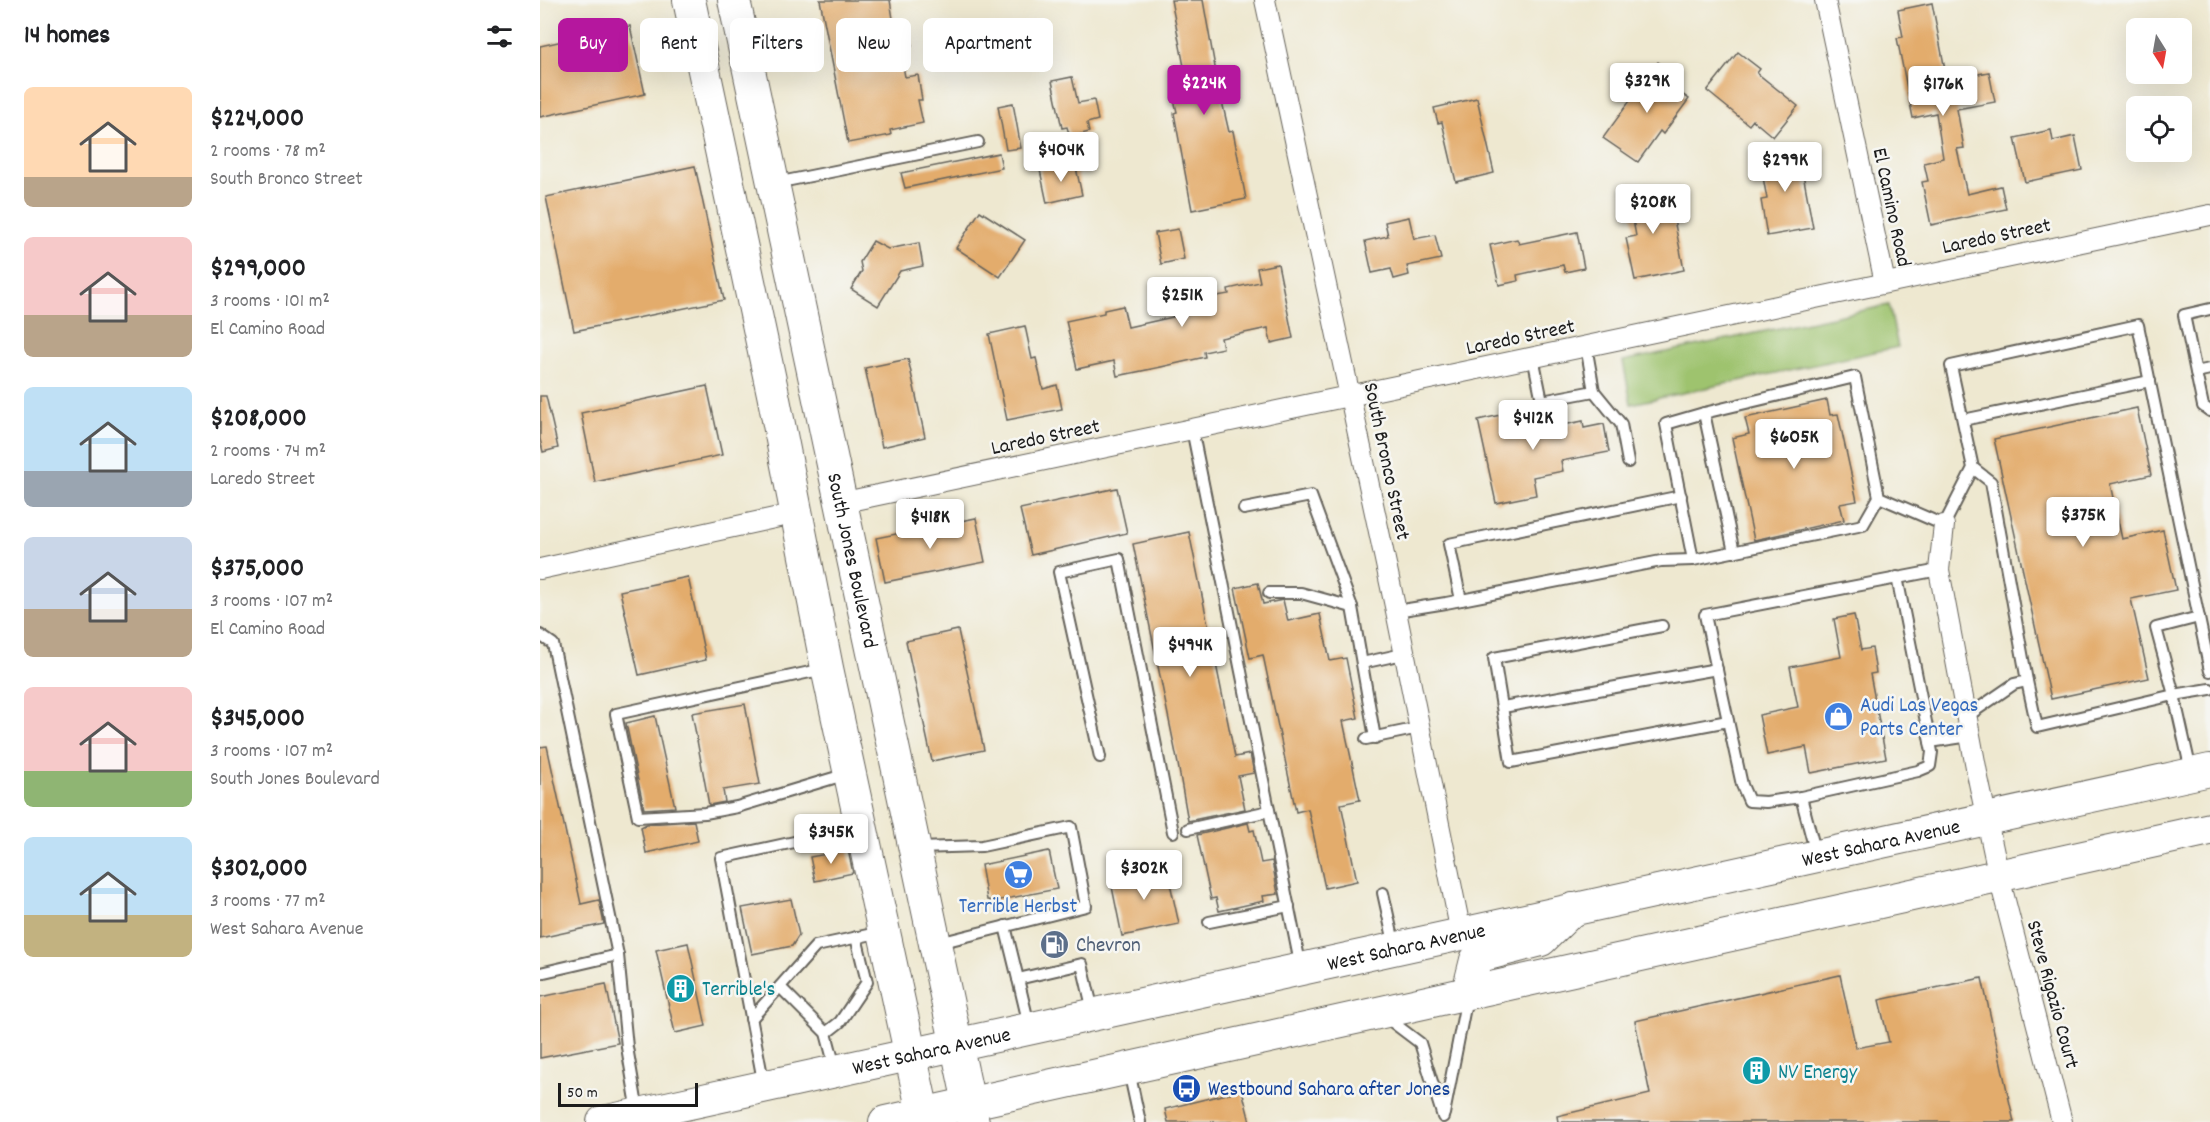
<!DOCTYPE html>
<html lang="en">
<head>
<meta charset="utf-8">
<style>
	body { margin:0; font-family:Dekko,sans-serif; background:#f6f6f6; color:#202124; height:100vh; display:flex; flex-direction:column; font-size:22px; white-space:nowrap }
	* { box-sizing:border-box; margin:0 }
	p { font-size:20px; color:#757577 }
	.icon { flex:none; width:33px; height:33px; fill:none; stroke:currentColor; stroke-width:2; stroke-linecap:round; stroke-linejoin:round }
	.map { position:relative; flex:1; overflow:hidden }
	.side { display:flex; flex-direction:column; background:#fff; width:540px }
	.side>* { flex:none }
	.guide { position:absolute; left:18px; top:18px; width:570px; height:54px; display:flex; gap:12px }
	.needle { width:39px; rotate:169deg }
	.tools { position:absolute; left:1586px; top:18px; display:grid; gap:12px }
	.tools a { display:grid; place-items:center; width:66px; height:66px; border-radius:9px; background:#fff; box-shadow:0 6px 24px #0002; font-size:30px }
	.scale { position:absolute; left:18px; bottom:15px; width:140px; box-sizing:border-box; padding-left:6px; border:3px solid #1c1c1c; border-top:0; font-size:16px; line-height:21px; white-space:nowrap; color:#1c1c1c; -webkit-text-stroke:4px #f6f6f2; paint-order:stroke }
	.price { position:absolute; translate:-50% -51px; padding:0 14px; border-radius:6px; background:#fff; color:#222; font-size:20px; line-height:39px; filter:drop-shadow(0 2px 3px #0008) }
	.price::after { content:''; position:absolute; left:50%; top:36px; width:18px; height:14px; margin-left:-9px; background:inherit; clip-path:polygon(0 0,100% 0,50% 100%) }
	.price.selected { background:#b5179e; color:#fff }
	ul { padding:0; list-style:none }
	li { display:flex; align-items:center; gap:18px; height:150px; padding:0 24px }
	li span { display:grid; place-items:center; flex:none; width:168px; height:120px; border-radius:9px; color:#555 }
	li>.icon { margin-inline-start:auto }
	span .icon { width:72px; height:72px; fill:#fffc; stroke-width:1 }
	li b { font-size:26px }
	h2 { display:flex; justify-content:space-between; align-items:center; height:72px; padding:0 24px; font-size:26px }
	.pill { padding:0 21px; border-radius:9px; background:#fff; box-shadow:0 6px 24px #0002; font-size:21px; line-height:54px }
	.pill.selected { background:#b5179e; color:#fff }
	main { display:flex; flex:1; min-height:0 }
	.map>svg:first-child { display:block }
</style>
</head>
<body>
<main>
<section class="side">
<h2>14 homes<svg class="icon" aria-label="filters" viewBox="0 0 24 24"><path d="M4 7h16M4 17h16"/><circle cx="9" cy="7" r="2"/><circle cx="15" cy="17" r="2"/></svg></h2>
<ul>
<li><span style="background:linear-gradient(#ffd9b3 75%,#b9a48a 0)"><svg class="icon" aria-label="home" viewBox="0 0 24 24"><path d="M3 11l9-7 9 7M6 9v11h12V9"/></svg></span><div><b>$224,000</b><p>2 rooms · 78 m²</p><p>South Bronco Street</p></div></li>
<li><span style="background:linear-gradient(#f6c9c9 65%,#b9a48a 0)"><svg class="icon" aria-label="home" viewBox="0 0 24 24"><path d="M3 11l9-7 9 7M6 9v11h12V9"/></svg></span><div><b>$299,000</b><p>3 rooms · 101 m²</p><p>El Camino Road</p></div></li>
<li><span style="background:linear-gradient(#bfe0f5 70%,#9aa5b1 0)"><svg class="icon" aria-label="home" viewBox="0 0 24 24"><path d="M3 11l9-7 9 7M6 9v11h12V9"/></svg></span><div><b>$208,000</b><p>2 rooms · 74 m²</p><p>Laredo Street</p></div></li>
<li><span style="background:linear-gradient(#c9d6e8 60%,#b9a48a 0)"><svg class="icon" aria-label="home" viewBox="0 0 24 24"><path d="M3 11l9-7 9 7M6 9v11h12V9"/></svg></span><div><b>$375,000</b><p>3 rooms · 107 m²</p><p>El Camino Road</p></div></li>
<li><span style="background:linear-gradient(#f6c9c9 70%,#8fb573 0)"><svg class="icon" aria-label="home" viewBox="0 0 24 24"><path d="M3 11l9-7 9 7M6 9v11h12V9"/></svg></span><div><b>$345,000</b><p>3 rooms · 107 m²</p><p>South Jones Boulevard</p></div></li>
<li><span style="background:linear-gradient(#bfe0f5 65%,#c2b280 0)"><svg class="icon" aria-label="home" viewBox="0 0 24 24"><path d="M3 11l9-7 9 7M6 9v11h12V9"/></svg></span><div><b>$302,000</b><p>3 rooms · 77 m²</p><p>West Sahara Avenue</p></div></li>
</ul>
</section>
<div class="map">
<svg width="1670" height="1122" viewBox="0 0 1670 1122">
	<rect width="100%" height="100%" fill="#f6f6f2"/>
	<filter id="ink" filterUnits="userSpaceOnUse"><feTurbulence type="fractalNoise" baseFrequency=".0167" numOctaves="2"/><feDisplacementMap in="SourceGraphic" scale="12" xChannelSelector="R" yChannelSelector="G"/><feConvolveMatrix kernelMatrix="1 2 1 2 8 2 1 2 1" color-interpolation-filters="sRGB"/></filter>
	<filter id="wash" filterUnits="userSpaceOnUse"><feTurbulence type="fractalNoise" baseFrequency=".008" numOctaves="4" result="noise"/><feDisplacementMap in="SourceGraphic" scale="24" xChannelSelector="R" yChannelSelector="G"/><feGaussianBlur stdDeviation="1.35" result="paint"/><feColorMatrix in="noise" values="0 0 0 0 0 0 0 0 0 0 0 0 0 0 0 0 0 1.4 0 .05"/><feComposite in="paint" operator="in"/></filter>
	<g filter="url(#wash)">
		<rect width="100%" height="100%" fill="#eee8d0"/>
		<path fill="#9ec36e" stroke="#5d7045" stroke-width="1.5" d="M 1349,305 L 1358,347 L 1091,404 L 1083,361 Z"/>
		<g id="blocks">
			<g fill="#e3ac6c">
				<path d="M 280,0 L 350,0 L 354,25 L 367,23 L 372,46 L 360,49 L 365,77 L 378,75 L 382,100 L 378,100 L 383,123 L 350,130 L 351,135 L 308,143 Z"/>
				<path d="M 631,0 L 663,0 L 678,84 L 689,132 L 693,131 L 706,199 L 652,210 L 634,113 L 637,112 L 633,95 L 649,92 Z"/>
				<path d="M 1392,3 L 1407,80 L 1449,72 L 1455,102 L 1417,109 L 1424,148 L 1417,149 L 1427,194 L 1461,186 L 1466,209 L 1391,225 L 1382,182 L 1388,181 L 1384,163 L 1403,158 L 1396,113 L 1373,118 L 1357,38 L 1363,37 L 1358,10 Z"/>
				<path d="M 90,26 L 105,94 L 0,117 L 0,46 Z"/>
				<path d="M 1198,52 L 1220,69 L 1217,73 L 1258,106 L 1233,137 L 1213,120 L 1209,125 L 1167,91 Z"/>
				<path d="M 1118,62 L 1139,78 L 1132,87 L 1149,99 L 1123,134 L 1120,131 L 1098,162 L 1063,138 Z"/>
				<path d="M 532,77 L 538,103 L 554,100 L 558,120 L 547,123 L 549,132 L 530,137 L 527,127 L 522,128 L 512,81 Z"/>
				<path d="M 937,98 L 954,173 L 916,182 L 902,122 L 898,123 L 894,108 Z"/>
				<path d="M 473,103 L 481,148 L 466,150 L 458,106 Z"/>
				<path d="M 1511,130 L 1513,141 L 1535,136 L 1542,170 L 1485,182 L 1475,138 Z"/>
				<path d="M 1258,147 L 1273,228 L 1227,236 L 1221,200 L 1227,199 L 1219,155 Z"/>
				<path d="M 459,153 L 462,168 L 365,188 L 361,173 Z"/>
				<path d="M 535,163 L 542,195 L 507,203 L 500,170 Z"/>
				<path d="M 155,166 L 184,300 L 34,331 L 6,197 Z"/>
				<path d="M 1123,186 L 1128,210 L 1132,209 L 1144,270 L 1095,280 L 1086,238 L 1096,236 L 1088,193 Z"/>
				<path d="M 440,211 L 485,240 L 460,277 L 416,248 Z"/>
				<path d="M 869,217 L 874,239 L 895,235 L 901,259 L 867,266 L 869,275 L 854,279 L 851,269 L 832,273 L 825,241 L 848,236 L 845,222 Z"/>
				<path d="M 638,229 L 644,259 L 621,264 L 615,233 Z"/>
				<path d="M 1037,232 L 1044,268 L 1025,272 L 1023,265 L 977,275 L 978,281 L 959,285 L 950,245 L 977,239 L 979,244 Z"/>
				<path d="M 333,241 L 348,249 L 379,243 L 383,266 L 360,271 L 338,306 L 311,289 L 322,271 L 320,262 Z"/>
				<path d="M 738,264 L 753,338 L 731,343 L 728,328 L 681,338 L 683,348 L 664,352 L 665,357 L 621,367 L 577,376 L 574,361 L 537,369 L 526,321 L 564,313 L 564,310 L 583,306 L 588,327 L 633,317 L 630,304 L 689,294 L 688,289 L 720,282 L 717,268 Z"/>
				<path d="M 485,326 L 492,359 L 496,358 L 503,389 L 517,385 L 522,409 L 467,420 L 449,334 Z"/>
				<path d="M 368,359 L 385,437 L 342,447 L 325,368 Z"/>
				<path d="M 167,386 L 182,455 L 55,482 L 41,413 Z"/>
				<path d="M 0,396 L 6,396 L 18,448 L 3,452 L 0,439 Z"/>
				<path d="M 1287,400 L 1290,415 L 1298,414 L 1317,501 L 1300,504 L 1304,520 L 1214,540 L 1192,438 L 1209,434 L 1205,418 Z"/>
				<path d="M 1597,408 L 1611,475 L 1570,484 L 1582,539 L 1623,530 L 1636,590 L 1591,599 L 1609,678 L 1511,699 L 1454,439 Z"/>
				<path d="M 978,411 L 981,424 L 1021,416 L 1023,425 L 1043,421 L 1044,428 L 1064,424 L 1069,452 L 1021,461 L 1023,471 L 993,477 L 996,495 L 956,503 L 938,420 Z"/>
				<path d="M 577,488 L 587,533 L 491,555 L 480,509 Z"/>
				<path d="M 436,518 L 445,562 L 345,582 L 336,538 Z"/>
				<path d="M 649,532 L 695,757 L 710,754 L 714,773 L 698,776 L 705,809 L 648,821 L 638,764 L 593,544 Z"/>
				<path d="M 148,577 L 166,660 L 99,675 L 80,591 Z"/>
				<path d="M 718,583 L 723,604 L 743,600 L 748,621 L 780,614 L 790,661 L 806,658 L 818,718 L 803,721 L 820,800 L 801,804 L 817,881 L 785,888 L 768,809 L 756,812 L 723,655 L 710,658 L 695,588 Z"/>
				<path d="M 1314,615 L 1321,650 L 1332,648 L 1336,673 L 1330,674 L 1346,758 L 1271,773 L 1266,747 L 1227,755 L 1219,715 L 1258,707 L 1250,667 L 1301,657 L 1294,619 Z"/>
				<path d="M 418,630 L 444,750 L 392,761 L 366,641 Z"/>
				<path d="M 205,704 L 220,784 L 183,790 L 185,802 L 169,805 L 152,713 Z"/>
				<path d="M 115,716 L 135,807 L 104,809 L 86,723 Z"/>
				<path d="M 7,746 L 41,904 L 59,900 L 64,924 L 0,938 L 0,747 Z"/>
				<path d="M 154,821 L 158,841 L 106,853 L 101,827 L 107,824 Z"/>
				<path d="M 708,823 L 710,831 L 714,830 L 721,863 L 732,861 L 738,894 L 723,896 L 724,901 L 679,911 L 676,898 L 671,899 L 657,835 Z"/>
				<path d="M 308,850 L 313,873 L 275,881 L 270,857 Z"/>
				<path d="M 509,851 L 517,889 L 450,902 L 449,900 L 447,900 L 441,865 Z"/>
				<path d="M 626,865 L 639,924 L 582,936 L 570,877 Z"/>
				<path d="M 251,899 L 259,935 L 252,946 L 212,954 L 202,908 Z"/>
				<path d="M 148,943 L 166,1026 L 135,1033 L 116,950 Z"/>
				<path d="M 1300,975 L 1316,1048 L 1349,1042 L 1339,1000 L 1442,978 L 1474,1122 L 1018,1122 L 1017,1116 L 1110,1094 L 1095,1021 Z"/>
				<path d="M 66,984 L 78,1043 L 0,1058 L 0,997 Z"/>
				<path d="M 702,1090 L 710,1122 L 628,1122 L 625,1109 Z"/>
			</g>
		</g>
	</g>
	<g filter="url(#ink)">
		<use href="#blocks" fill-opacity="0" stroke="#66635b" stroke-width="1.5"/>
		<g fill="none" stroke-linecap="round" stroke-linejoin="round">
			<defs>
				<g id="lane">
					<path d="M 236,183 L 438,142"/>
					<path d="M 1670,309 L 1644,315 L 1663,406 L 1670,411"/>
					<path d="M 993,357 L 1002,401 L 1054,391 L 1046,346"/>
					<path d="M 1656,372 L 1670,369"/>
					<path d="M 1054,391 L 1081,424 L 1088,462"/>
					<path d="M 1164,413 L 1194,552"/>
					<path d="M 1423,420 L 1610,381"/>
					<path d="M 652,429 L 761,968"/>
					<path d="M 1433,468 L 1451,482 L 1487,681"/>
					<path d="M 1339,497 L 1315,377 L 1164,413 L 1126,424 L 1153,560 L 1323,525 L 1339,497 L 1404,525 L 1433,468 L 1411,366 L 1598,325 L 1670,671"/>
					<path d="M 704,509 L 771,496 L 812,607 L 835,738"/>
					<path d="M 729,593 L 761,593 L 812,607"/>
					<path d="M 921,600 L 909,544 L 1141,496"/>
					<path d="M 856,611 L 906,603 L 1121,561 L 1153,560"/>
					<path d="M 1659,617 L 1616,628 L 1634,695 L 1670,689"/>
					<path d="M 1122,626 L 954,658 L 971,762 L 1188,721"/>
					<path d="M 0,635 L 13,644 L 78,955 L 87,1047 L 98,1112"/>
					<path d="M 822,663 L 863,654"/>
					<path d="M 284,669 L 76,714 L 98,817 L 165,813 L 197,807 L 307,774"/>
					<path d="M 963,707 L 1177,669"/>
					<path d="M 1426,717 L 1474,684 L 1487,681 L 1497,727 L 1634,695 L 1651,771"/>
					<path d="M 826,739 L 879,728"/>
					<path d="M 1390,742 L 1430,736"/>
					<path d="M 560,757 L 519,572 L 579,559 L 633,832"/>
					<path d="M 1261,797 L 1378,771 L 1390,766 L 1392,752 L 1357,577"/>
					<path d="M 648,829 L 729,811"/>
					<path d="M 378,848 L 442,846 L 531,827 L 546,906 L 399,943"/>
					<path d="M 1276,854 L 1261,797 L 1226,802 L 1209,801 L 1202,785 L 1165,615 L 1399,570"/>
					<path d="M 843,893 L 855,947"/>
					<path d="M 669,922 L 749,906"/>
					<path d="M 465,926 L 478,979"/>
					<path d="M 0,973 L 78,955"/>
					<path d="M 240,987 L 286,1033 L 295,1067"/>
					<path d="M 847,1018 L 880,1043 L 903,1117"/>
					<path d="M 211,1019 L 276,946 L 342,932"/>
					<path d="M 489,1025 L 478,979 L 542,964 L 553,1011"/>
					<path d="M 286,1033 L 300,1022 L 327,982 L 316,937"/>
					<path d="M 589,1071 L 600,1122"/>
					<path d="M 224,1086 L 181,858 L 318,828"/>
					<path d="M 904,1114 L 927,997"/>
				</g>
				<g id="street">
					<path d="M 725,0 L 856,611 L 921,933"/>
					<path d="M 1285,0 L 1345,283"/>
					<path d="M 300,503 L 1670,215"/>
					<path d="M 1404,525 L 1399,570 L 1438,778 L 1459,877 L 1522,1122"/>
					<path d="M 0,569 L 257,513"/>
				</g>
				<g id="primary">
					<path d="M 149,0 L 233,394 L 287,668 L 385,1122"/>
					<path id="s1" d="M 194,0 L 433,1122"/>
					<path d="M 928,992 L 936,960 L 940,956 L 1001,940 L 1033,909"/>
					<path id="s2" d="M 63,1122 L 1670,770"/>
					<path d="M 345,1122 L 1670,829"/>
				</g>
			</defs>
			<use href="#lane" stroke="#66635b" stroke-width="14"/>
			<use href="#street" stroke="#66635b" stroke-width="22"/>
			<use href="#primary" stroke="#66635b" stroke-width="34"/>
			<use href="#lane" stroke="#fff" stroke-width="10"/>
			<use href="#street" stroke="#fff" stroke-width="20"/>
			<use href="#primary" stroke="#fff" stroke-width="32"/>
		</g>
	</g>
	<defs>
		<symbol id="shop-disc" viewBox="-11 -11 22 22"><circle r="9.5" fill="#3f7fe0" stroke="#f6f6f2"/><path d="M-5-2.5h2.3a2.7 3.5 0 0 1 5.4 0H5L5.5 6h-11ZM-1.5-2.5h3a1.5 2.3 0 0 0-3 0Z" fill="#fff"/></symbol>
		<symbol id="supermarket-disc" viewBox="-11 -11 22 22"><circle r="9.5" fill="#3f7fe0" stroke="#f6f6f2"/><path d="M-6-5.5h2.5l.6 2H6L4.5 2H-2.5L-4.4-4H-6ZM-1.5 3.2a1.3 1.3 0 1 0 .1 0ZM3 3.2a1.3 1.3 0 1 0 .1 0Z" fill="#fff"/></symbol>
		<symbol id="fuel-disc" viewBox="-11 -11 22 22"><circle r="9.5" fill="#5c6f8a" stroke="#f6f6f2"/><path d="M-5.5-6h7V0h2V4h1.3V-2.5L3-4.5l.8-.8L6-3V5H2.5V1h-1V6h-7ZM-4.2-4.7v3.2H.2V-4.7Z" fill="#fff"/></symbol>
		<symbol id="building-disc" viewBox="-11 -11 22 22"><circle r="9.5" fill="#0f9aa8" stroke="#f6f6f2"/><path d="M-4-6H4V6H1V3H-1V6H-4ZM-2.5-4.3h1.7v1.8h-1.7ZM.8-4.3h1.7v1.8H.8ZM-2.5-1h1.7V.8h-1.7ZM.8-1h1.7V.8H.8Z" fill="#fff"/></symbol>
		<symbol id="bus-disc" viewBox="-11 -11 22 22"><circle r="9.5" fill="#1a4fb4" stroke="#f6f6f2"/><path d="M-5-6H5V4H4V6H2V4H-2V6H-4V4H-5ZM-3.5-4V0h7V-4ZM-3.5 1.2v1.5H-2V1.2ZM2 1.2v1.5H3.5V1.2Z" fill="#fff"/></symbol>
	</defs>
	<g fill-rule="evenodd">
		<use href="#shop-disc" x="1282" y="700" width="33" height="33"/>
		<use href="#supermarket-disc" x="462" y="858" width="33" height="33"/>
		<use href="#fuel-disc" x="498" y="928" width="33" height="33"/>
		<use href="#building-disc" x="124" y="972" width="33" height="33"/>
		<use href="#building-disc" x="1200" y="1054" width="33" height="33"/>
		<use href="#bus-disc" x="630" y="1072" width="33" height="33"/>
	</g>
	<g text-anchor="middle" stroke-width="5" stroke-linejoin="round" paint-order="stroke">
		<g font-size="21" fill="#1c1c1c" stroke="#f6f6f2">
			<text transform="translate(1353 207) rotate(78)" y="7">El Camino Road</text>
			<text transform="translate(1456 235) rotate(-12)" y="7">Laredo Street</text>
			<text transform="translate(980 336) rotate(-12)" y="7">Laredo Street</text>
			<text transform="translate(505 436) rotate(-12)" y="7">Laredo Street</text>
			<text transform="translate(848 461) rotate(78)" y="7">South Bronco Street</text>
			<text dy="7" stroke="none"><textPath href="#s1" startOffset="573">South Jones Boulevard</textPath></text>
			<text dy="7" stroke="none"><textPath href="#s2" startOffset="1308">West Sahara Avenue</textPath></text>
			<text dy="7" stroke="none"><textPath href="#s2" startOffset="822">West Sahara Avenue</textPath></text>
			<text transform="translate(1514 994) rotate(75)" y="7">Steve Rigazio Court</text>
			<text dy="7" stroke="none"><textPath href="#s2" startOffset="336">West Sahara Avenue</textPath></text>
		</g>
		<g font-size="21" fill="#366cbe" stroke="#f6f6f2" text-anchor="start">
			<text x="1320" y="711">Audi Las Vegas<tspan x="1320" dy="24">Parts Center</tspan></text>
			<text x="478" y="912" text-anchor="middle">Terrible Herbst</text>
		</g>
		<g font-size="21" fill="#4e5e75" stroke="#f6f6f2" text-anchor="start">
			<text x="536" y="951">Chevron</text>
		</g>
		<g font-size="21" fill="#0d838f" stroke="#f6f6f2" text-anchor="start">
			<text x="162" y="995">Terrible's</text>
			<text x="1238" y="1078">NV Energy</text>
		</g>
		<g font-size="21" fill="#164399" stroke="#f6f6f2" text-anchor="start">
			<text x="668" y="1095">Westbound Sahara after Jones</text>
		</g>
	</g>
</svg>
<div class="tools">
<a><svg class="needle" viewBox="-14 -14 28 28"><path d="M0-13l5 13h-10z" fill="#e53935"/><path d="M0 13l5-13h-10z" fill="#757577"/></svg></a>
<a><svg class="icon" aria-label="locate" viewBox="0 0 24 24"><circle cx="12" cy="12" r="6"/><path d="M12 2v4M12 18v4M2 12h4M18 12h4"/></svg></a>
</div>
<div class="scale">50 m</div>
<b class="price" style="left:1107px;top:114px">$329K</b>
<b class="price selected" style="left:664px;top:116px">$224K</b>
<b class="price" style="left:1403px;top:117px">$176K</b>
<b class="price" style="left:521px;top:183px">$404K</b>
<b class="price" style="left:1245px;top:193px">$299K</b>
<b class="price" style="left:1113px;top:235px">$208K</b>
<b class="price" style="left:642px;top:328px">$251K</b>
<b class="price" style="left:993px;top:451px">$412K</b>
<b class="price" style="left:1254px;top:470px">$605K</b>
<b class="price" style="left:1543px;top:548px">$375K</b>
<b class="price" style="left:390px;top:550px">$418K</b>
<b class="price" style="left:650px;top:678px">$494K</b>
<b class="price" style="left:291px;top:865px">$345K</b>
<b class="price" style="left:604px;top:901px">$302K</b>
<div class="guide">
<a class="pill selected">Buy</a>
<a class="pill">Rent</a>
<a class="pill">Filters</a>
<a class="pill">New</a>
<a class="pill">Apartment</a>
</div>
</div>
</main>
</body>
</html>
